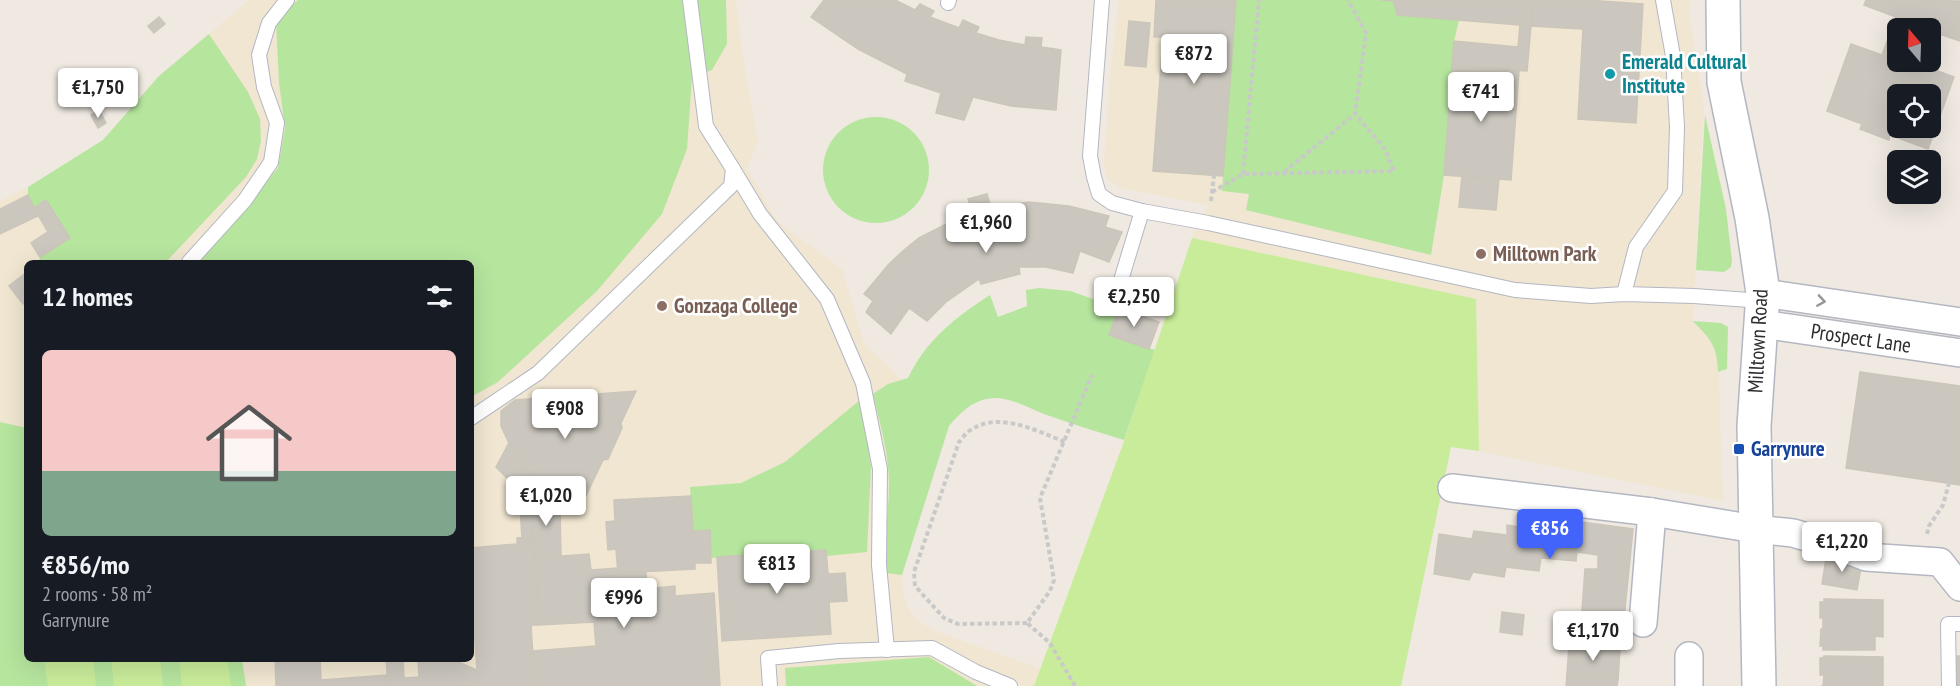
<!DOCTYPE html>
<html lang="en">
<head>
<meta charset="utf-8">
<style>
	body { margin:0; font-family:"PT Sans Narrow",sans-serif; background:#242831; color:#f1f3f6; height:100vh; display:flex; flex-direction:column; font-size:22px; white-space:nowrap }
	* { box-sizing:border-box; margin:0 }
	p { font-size:20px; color:#9ea1a6 }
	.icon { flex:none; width:33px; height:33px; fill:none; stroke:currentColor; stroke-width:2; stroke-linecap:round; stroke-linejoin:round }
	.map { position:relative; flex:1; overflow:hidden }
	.details { position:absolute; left:24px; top:260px; width:450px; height:402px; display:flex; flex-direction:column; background:#171b24; border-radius:9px; box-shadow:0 6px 24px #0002 }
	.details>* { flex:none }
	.needle { width:39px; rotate:341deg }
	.buttons { position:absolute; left:1887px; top:18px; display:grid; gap:12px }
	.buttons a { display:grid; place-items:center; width:54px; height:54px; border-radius:9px; background:#171b24; box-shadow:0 6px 24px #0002; font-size:30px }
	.price { position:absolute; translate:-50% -51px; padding:0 14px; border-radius:6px; background:#fff; color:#222; font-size:20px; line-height:39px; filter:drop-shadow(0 2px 3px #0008) }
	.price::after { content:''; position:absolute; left:50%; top:36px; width:18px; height:14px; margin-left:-9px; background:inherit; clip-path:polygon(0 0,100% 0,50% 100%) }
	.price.current { background:#4264fb; color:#fff }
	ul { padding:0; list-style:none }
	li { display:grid; align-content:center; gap:12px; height:318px; padding:0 18px }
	li span { display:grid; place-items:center; height:186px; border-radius:9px; color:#555 }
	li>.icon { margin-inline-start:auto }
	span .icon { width:108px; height:108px; fill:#fffc; stroke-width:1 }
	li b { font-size:26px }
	h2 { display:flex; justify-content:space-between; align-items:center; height:72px; padding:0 18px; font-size:26px }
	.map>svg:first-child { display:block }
</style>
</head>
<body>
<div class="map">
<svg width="1960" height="686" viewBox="0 0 1960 686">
	<rect width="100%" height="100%" fill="#efe9e1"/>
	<g fill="#f0e6d1" fill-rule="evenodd">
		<path d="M 249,0 L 736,0 L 743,58 L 758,141 L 747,169 L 778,222 L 842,269 L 864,343 L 949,426 L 902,575 L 903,590 L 906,602 L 910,611 L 920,623 L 940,633 L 1041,669 L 1034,686 L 0,686 L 0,201 L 28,187 L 103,140 L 159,76 ZM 27,262 L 471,262 L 471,658 L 27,658 Z"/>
		<path d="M 1119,0 L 1691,0 L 1689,13 L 1704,105 L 1693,321 L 1710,339 L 1718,353 L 1723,501 L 1479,451 L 1476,299 L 1192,238 L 1208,205 L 1121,188 L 1108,180 L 1104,167 L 1110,74 Z"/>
	</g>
	<g fill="#b6e59e">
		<path d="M 298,0 L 726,0 L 727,44 L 712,70 L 692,77 L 687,149 L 662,214 L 597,291 L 498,382 L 471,397 L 471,262 L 199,262 L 278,168 L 285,128 L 279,83 L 276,21 Z"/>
		<path d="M 1236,0 L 1382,0 L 1394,1 L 1397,15 L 1459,20 L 1454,41 L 1444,175 L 1431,255 L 1246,210 L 1249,194 L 1222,191 Z"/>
		<path d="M 209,34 L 248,92 L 260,119 L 261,141 L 257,159 L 246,177 L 166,262 L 39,262 L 40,257 L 70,238 L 45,201 L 34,208 L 28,195 L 28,187 L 103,140 L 159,76 Z"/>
		<path d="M 1705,115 L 1726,209 L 1732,261 L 1731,267 L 1724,272 L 1696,270 Z"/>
		<circle cx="876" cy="170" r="53"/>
		<path d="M 1039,288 L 1070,291 L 1119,308 L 1109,335 L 1155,350 L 1124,440 C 1097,432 1070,423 1044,414 C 1030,408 1011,398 995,398 C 975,398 961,412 949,426 L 902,575 L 886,573 C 883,544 889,514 889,485 C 889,453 880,424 873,394 L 888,384 L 908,378 C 927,339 955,318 990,295 L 998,317 L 1027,306 L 1026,290 Z"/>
		<path d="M 1693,321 L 1721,323 L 1728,327 L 1727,369 L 1718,372 C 1717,345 1711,340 1693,321 Z"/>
		<path d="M 860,400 L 871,467 L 867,552 L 827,556 L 826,550 L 711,558 L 710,530 L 693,531 L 690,487 L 741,483 L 785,462 Z"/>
		<path d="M 0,422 L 27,428 L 27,658 L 242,659 L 246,686 L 0,686 Z"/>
		<path d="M 929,657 L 977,686 L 786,686 L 785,668 Z"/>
	</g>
	<g fill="#c9ec9a">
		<path d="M 1192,238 L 1476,299 L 1479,451 L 1451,447 L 1401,686 L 1034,686 L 1123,444 Z"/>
		<path d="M 44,659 L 93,659 L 96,686 L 48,686 Z"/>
		<path d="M 111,659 L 160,659 L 163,686 L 114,686 Z"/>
		<path d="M 179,659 L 227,659 L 231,686 L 182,686 Z"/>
	</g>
	<g fill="#cbc7bf" stroke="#cbc5ba" stroke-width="1.5" fill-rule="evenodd">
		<path d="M 824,0 L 895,0 L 915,10 L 920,4 L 934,11 L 930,17 L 959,28 L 963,20 L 979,27 L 976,33 L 999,40 L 1025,45 L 1026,37 L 1042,38 L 1041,47 L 1061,50 L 1056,110 L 1011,106 L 973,97 L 964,120 L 936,113 L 941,93 L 905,81 L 907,74 L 858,49 L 811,17 Z"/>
		<path d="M 1156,0 L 1236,0 L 1223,176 L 1153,171 L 1163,37 L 1154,37 Z"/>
		<path d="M 1382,0 L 1533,0 L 1531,26 L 1397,15 L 1394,1 Z"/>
		<path d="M 1533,0 L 1586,0 L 1643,4 L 1636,123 L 1578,119 L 1583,29 L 1531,26 Z"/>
		<path d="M 1866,0 L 1960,1 L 1960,41 L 1930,31 L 1930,28 L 1898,28 L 1898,62 L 1916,62 L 1916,63 L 1954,77 L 1928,149 L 1890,135 L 1889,140 L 1860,129 L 1862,124 L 1827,111 L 1851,44 L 1882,55 L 1896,17 L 1864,5 ZM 1898,94 L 1930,94 L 1930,128 L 1898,128 Z"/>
		<path d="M 159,17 L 165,24 L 154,33 L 148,26 Z"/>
		<path d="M 1129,21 L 1150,23 L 1146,67 L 1125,65 Z"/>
		<path d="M 1520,25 L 1531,26 L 1527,71 L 1452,65 L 1454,41 L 1518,47 Z"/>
		<path d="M 1452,65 L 1519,71 L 1511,180 L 1444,175 Z"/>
		<path d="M 99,110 L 106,123 L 98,128 L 91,115 Z"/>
		<path d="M 1462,176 L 1499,179 L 1496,210 L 1459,207 Z"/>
		<path d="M 987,194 L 991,208 L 1029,202 L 1069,206 L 1109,216 L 1105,227 L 1122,232 L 1109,262 L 1080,251 L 1073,273 L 1046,267 L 1019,267 L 1020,274 L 981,284 L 979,279 L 946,302 L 927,321 L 909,308 L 891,334 L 866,312 L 873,301 L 864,294 L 889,264 L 904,250 L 919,238 L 972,211 L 968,199 Z"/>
		<path d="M 28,195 L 38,216 L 0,234 L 0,209 Z"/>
		<path d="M 46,200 L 70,238 L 40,257 L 31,243 L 48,232 L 34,208 Z"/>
		<path d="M 27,272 L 27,301 L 23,304 L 9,286 Z"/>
		<path d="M 1119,308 L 1159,322 L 1149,349 L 1109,335 Z"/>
		<path d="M 1860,372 L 1960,386 L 1960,485 L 1846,468 Z"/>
		<path d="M 636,391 L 621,423 L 622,428 L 608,459 L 603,460 L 583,502 L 567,509 L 550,502 L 509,443 L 501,426 L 501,411 L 515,400 Z"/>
		<path d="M 509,443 L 542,490 L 530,499 L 533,537 L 522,538 L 519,490 L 496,467 Z"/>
		<path d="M 542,490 L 550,502 L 560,507 L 561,556 L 535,558 L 530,499 Z"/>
		<path d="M 691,496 L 693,531 L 710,530 L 711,563 L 695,563 L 695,569 L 618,573 L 616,549 L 608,550 L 606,522 L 615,521 L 614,500 Z"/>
		<path d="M 1544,517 L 1633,529 L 1623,629 L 1581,624 L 1585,569 L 1598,569 L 1598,555 L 1577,552 L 1576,561 L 1541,558 L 1539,571 L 1506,567 L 1504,577 L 1473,572 L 1469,580 L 1434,574 L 1439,534 L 1472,539 L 1474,531 L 1507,535 L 1507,525 L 1541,530 Z"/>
		<path d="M 533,537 L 539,625 L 531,625 L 535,686 L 478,686 L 471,579 L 471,548 L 517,544 L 517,538 Z"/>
		<path d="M 826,550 L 828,574 L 845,573 L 847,601 L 829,602 L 831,634 L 722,641 L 717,557 Z"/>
		<path d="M 589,554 L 591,570 L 618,568 L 618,573 L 646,572 L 647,589 L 675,586 L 675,596 L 714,593 L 720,686 L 535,686 L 533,651 L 596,646 L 594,622 L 539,625 L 535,558 Z"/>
		<path d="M 1835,557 L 1862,562 L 1857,590 L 1822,584 L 1826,559 L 1834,561 Z"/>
		<path d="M 1824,599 L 1883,600 L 1883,637 L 1875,636 L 1875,650 L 1823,650 L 1823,646 L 1820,646 L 1821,629 L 1823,629 L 1823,618 L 1820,618 L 1820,602 L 1824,602 Z"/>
		<path d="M 1502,612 L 1524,615 L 1522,635 L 1500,632 Z"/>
		<path d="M 1569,644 L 1620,650 L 1618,680 L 1567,675 Z"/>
		<path d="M 1824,656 L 1883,657 L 1883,686 L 1821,686 L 1823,686 L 1824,675 L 1820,675 L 1820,658 L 1823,658 Z"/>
		<rect x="1957" y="656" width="3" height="30"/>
		<path d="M 275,658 L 320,658 L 321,680 L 387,675 L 388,686 L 276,686 Z"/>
		<path d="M 386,658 L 403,658 L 404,678 L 419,677 L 418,658 L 449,658 L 477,670 L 478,686 L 388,686 Z"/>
		<path d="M 1567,675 L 1618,680 L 1617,686 L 1566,686 Z"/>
	</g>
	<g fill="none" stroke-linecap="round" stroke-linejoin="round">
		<defs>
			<g id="lane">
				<path d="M 1102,0 L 1090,156 L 1094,177 L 1099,194 L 1112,203 L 1142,211 L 1208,223 L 1515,290 L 1591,296 L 1624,294 L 1694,296 L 1763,301"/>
				<path d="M 948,3 L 949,0"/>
				<path d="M 733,169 L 760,214 L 827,299 L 863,383 L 880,469 L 879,565 L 887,650"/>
				<path d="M 189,262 L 245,200 L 271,162 L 277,123 L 264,87 L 259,55 L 269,23 L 287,0"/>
				<path d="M 1118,290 L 1142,211"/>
				<path d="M 1624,294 L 1636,247 L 1675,191 L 1677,127 L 1673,56 L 1663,0"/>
				<path d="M 471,418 L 538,373 L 731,186 L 733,169 L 706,126 L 690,0"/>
				<path d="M 770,686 L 768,658 L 839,651 L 932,648 L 976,672 L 1010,686"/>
				<path d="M 1949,686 L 1948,624 L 1960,624"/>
			</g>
			<g id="street">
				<path d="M 1763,293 L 1960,322"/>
				<path id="s1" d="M 1762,324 L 1960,353"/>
				<path d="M 1452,488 L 1652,512 L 1755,529 L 1793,533 L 1840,547 L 1866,557 L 1940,562 L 1960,587"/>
				<path d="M 1643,623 L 1652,512"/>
				<path d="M 1689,656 L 1689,686"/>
			</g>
			<path id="secondary" d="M 1723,0 L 1724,82 L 1752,218 L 1763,293 L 1754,426 L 1759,686"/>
		</defs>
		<use href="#lane" stroke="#b4b7c1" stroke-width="16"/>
		<use href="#street" stroke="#b4b7c1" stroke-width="30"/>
		<use href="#secondary" stroke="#b4b7c1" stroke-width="36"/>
		<g stroke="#c9c9c9" stroke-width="4" stroke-dasharray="4.5 3" stroke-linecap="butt">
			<path d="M 1284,172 L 1355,114"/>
			<path d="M 1243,174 L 1259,0"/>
			<path d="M 1212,192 L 1243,174 L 1394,171 L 1385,149 L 1355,114 L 1366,33 L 1348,0"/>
			<path d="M 1211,201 L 1214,175"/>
			<path d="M 1927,534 L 1929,526 L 1943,505 L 1949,483"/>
			<path d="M 1027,623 L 958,624 L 944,618 L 915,586 L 914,572 L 959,442 C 962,439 965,434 969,431 C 998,410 1037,431 1065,442"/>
			<path d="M 1075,686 L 1050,643 L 1027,623 L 1050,591 L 1054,580 L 1040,498 L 1092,375"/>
		</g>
		<use href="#lane" stroke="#fff" stroke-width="14"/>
		<use href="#street" stroke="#fff" stroke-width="27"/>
		<use href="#secondary" stroke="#fff" stroke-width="33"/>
	</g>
	<defs><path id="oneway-chevron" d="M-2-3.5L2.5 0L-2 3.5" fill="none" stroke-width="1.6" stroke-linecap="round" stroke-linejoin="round" transform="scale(1.5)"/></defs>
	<use stroke="#969696" href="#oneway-chevron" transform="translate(1821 301) rotate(9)"/>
	<circle fill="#0f9aa8" stroke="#fff" stroke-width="2" cx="1610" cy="74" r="6"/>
	<g fill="#8d6e63" stroke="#fff" stroke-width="2">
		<circle cx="1481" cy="254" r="6"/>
		<circle cx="662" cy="306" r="6"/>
	</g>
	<rect fill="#1a4fb4" stroke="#fff" stroke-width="2" x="1733" y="443" width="12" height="12" rx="3"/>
	<g text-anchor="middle" stroke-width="5" stroke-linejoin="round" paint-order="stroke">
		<g font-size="21" font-weight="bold" fill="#0d838f" stroke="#fff" text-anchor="start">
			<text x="1622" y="69">Emerald Cultural<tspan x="1622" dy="24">Institute</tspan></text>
		</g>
		<g font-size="21" font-weight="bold" fill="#785e54" stroke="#fff" text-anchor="start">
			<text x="1493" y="261">Milltown Park</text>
			<text x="674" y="313">Gonzaga College</text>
		</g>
		<g font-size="21" fill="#2e2e2e" stroke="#fff">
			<text dy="7" stroke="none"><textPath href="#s1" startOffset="100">Prospect Lane</textPath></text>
			<text transform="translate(1758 341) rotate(-87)" y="7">Milltown Road</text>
		</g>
		<g font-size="21" font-weight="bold" fill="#164399" stroke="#fff" text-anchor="start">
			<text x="1751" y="456">Garrynure</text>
		</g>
	</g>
</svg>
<div class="buttons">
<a><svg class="needle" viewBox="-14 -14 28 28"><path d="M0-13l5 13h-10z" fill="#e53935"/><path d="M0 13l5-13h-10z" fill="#9ea1a6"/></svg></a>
<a><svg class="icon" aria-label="locate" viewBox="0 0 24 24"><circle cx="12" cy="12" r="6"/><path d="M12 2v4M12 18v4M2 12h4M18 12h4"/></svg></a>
<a><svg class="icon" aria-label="layers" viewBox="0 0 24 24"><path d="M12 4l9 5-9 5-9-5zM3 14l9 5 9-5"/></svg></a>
</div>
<b class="price" style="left:1194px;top:85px">€872</b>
<b class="price" style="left:98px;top:119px">€1,750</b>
<b class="price" style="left:1481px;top:123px">€741</b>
<b class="price" style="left:986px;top:254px">€1,960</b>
<b class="price" style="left:1134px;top:328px">€2,250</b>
<b class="price" style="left:565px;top:440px">€908</b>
<b class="price" style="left:546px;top:527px">€1,020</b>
<b class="price current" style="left:1550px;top:560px">€856</b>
<b class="price" style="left:1842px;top:573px">€1,220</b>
<b class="price" style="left:777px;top:595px">€813</b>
<b class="price" style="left:624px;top:629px">€996</b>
<b class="price" style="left:1593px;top:662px">€1,170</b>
<section class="details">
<h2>12 homes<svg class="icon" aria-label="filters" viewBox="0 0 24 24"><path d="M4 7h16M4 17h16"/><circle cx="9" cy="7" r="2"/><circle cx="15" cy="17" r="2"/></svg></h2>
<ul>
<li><span style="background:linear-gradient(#f6c9c9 65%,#7fa58c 0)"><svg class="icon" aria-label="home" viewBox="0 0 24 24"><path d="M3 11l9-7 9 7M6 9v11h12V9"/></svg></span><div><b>€856/mo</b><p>2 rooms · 58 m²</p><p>Garrynure</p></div></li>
</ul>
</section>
</div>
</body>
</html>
